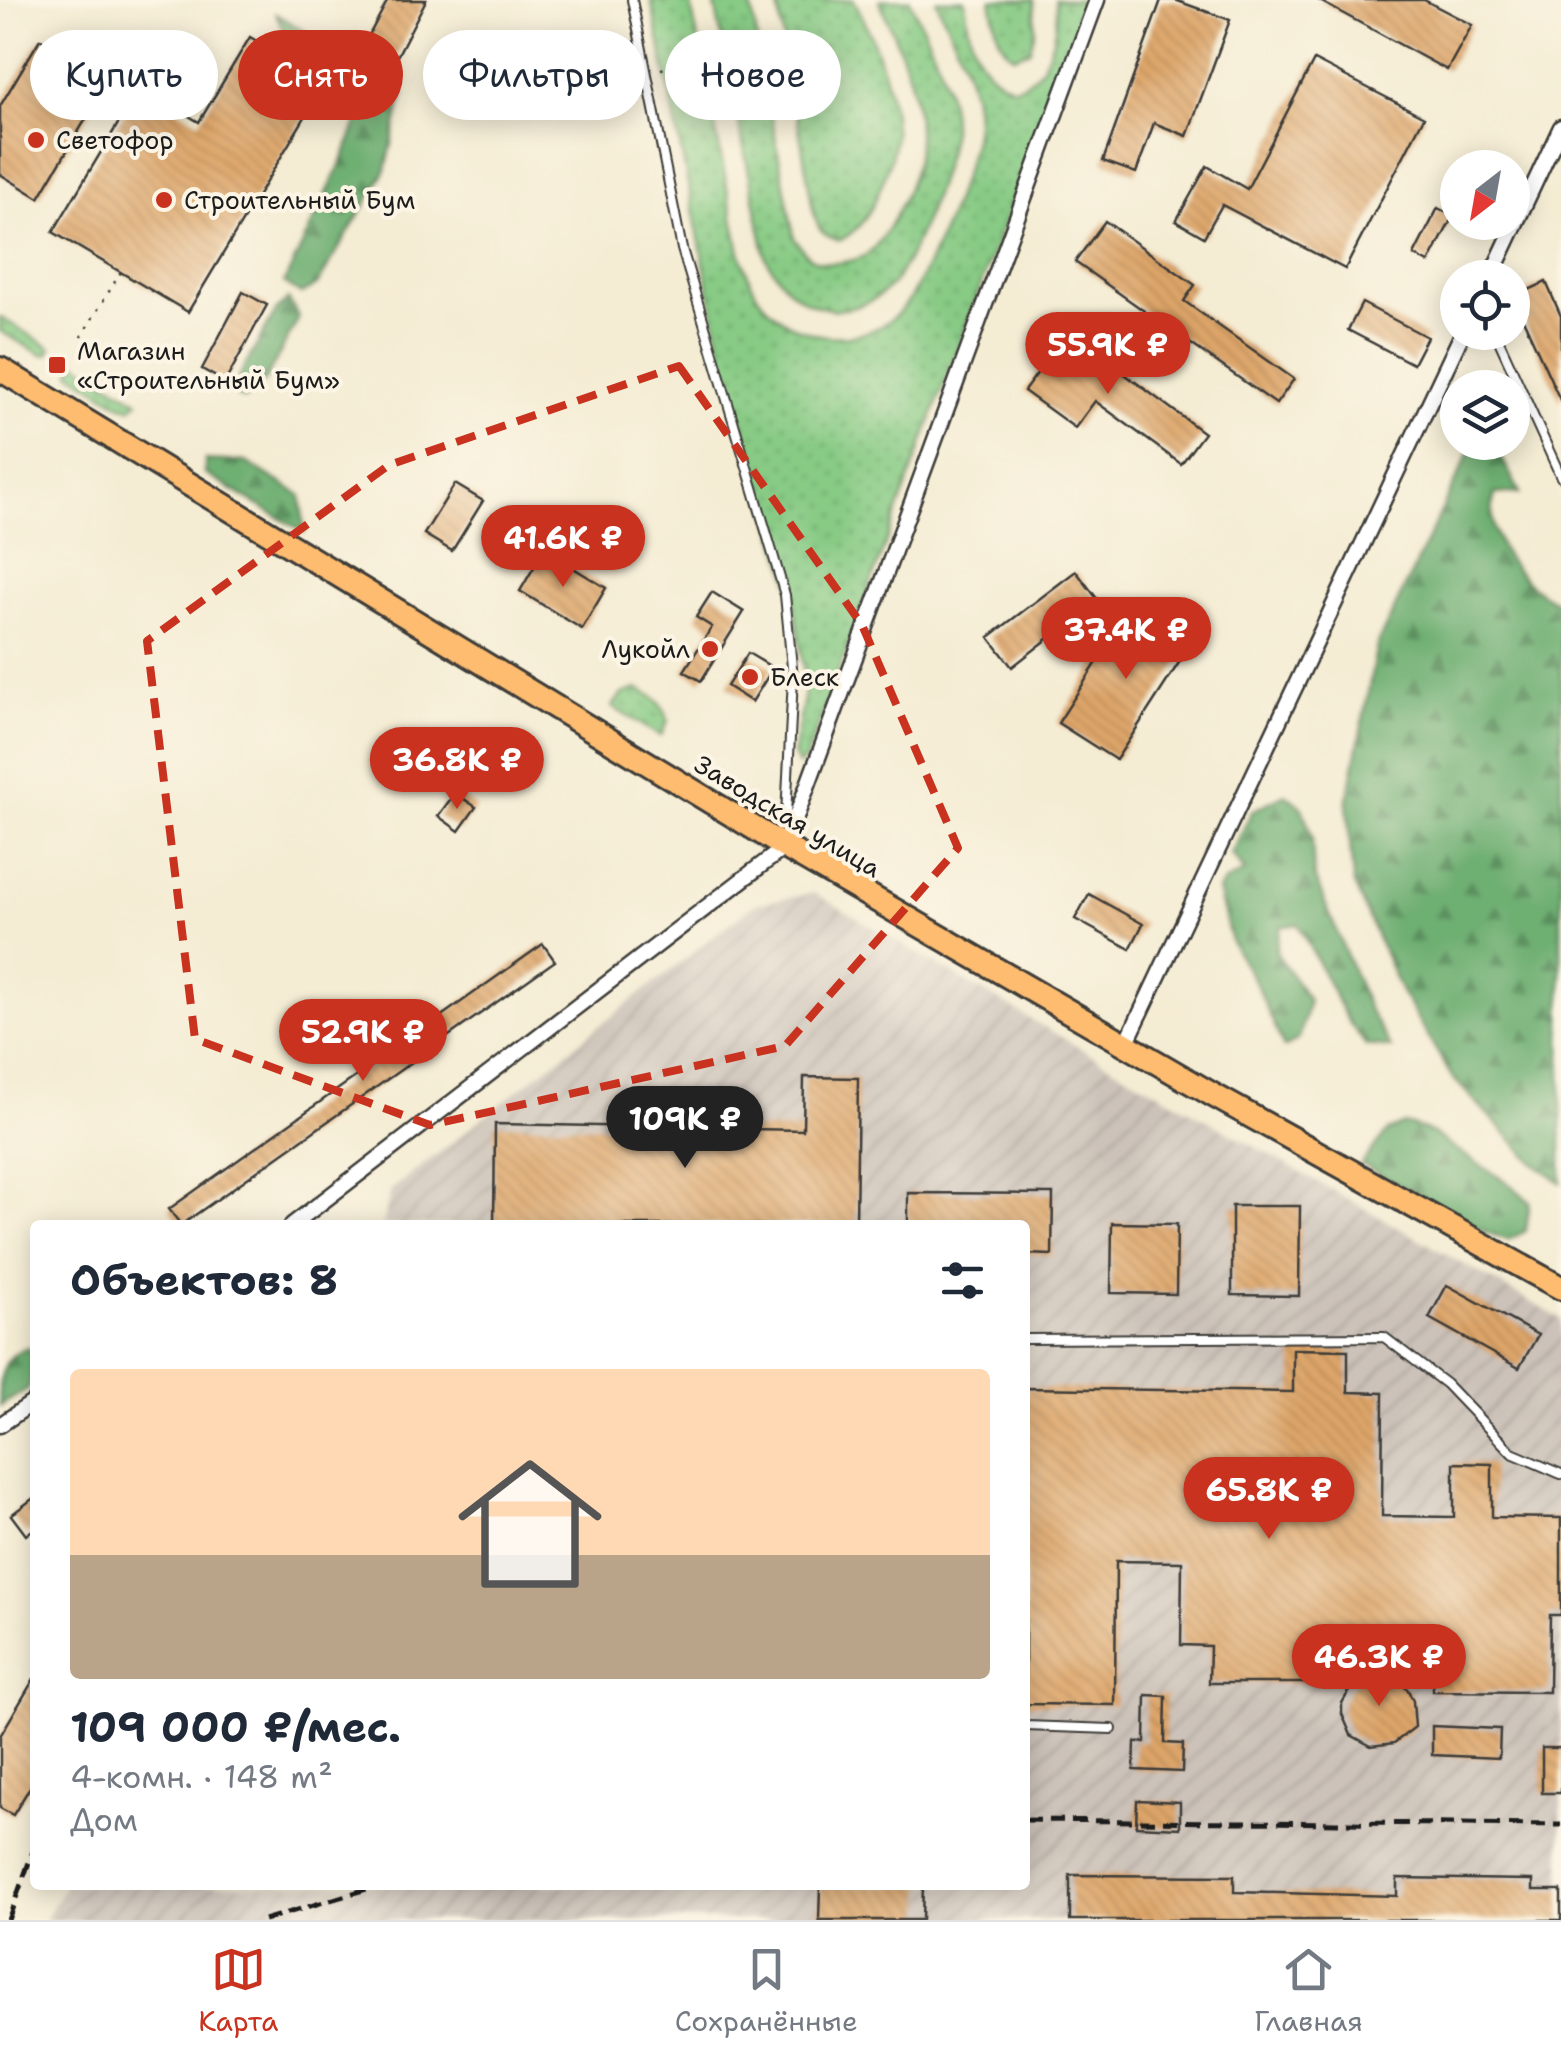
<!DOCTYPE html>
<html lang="ru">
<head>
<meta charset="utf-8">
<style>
	body { margin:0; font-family:"Shantell Sans",sans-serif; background:#f2f2f3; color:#1f2937; height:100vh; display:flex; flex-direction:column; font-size:38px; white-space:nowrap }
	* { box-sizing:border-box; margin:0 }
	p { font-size:32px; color:#747a83 }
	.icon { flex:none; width:55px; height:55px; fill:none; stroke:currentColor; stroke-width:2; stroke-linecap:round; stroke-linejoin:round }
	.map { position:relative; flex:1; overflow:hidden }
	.details { position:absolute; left:30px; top:1220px; width:1000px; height:670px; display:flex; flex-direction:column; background:#fff; border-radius:10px; box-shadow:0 5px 25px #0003 }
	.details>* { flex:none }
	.banner { position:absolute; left:30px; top:30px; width:1000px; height:90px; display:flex; gap:20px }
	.needle { width:65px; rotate:211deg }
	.controls { position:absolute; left:1440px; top:150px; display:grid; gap:20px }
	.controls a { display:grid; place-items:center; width:90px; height:90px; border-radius:50%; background:#fff; box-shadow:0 5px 25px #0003; font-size:50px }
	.price { position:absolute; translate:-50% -85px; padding:0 22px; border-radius:35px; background:#c8321e; color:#fff; font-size:32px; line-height:65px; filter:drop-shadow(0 2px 5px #0008) }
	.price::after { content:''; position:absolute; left:50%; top:60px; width:30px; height:22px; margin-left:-15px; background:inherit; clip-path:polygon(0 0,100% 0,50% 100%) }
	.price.selected { background:#222; color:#fff }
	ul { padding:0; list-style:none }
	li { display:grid; align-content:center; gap:20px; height:530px; padding:0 40px }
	li span { display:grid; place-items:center; height:310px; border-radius:10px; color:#555 }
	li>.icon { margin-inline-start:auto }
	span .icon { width:180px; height:180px; fill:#fffc; stroke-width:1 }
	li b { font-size:42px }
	h2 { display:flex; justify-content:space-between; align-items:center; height:120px; padding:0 40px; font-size:42px }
	.pill { padding:0 35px; border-radius:45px; background:#fff; box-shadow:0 5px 25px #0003; font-size:35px; line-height:90px }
	.pill.selected { background:#c8321e; color:#fff }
	.tabs { display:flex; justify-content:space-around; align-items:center; height:140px; border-top:2px solid #e0e1e3; background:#fff; font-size:28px; color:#747a83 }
	.tabs a { display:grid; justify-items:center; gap:5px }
	.tabs .selected { color:#c8321e }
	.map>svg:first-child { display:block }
</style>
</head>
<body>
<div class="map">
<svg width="1561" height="1920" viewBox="0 0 1561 1920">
	<defs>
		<pattern id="industrial-furrows" width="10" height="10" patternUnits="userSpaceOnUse" patternTransform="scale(2.5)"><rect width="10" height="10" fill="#ccc2b9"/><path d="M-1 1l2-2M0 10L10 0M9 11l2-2" fill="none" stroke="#afa69e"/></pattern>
		<pattern id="grass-dots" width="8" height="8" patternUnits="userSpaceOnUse" patternTransform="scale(2.5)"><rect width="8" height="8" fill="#88cb85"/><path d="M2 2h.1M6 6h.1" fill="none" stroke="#75ae72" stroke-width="1.8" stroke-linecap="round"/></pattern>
		<pattern id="forest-firs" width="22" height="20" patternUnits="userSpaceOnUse" patternTransform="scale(2.5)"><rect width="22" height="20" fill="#6eaf72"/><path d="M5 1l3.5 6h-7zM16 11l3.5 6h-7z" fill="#5a8e5d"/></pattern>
		<pattern id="building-back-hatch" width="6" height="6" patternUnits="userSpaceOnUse" patternTransform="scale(2.5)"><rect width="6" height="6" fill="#dda569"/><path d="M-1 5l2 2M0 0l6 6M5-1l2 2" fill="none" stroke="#bd8d5a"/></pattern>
	</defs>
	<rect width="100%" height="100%" fill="#fcf5e5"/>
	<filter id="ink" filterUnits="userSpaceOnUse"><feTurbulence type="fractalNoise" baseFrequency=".01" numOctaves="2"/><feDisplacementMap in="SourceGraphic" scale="20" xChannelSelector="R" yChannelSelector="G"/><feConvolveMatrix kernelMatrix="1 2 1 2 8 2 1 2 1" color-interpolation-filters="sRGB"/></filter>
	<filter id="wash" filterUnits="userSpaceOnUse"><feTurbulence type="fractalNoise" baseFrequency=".0048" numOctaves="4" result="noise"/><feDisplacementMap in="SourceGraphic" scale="40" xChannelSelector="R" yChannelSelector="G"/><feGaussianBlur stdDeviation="2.25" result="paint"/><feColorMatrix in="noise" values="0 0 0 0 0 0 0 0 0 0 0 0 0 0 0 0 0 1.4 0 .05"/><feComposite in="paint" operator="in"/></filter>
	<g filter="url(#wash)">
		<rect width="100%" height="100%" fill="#f4ecd3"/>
		<path fill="url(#industrial-furrows)" d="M 814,893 L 1099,1059 L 1561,1319 L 1561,1920 L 45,1920 L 65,1885 L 1025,1885 L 1025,1225 L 382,1225 L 391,1190 L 755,904 Z"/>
		<g fill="url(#grass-dots)" stroke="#527450" stroke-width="2.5">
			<path d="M 651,0 L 690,0 L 740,252 C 746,269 751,287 762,301 C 796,344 868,350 903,308 C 926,281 975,158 976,123 C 977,81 953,38 936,0 L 965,0 C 968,36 976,73 1014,87 C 1047,80 1060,30 1055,0 L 1086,0 L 806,759 L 798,765 L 793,755 L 806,687 L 793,594 L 722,354 Z"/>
			<path d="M 714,0 L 750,0 L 794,238 C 798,243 803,251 808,256 C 816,263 826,264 837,263 C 846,262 857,260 866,255 C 888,239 914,181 917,154 C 924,100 900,48 879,0 L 910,0 C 928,40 954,85 952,130 C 946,167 916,254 893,283 C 879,300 852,312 830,309 C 798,304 781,285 766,258 Z"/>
			<path d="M 777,0 L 854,0 C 874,36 900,107 893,149 C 890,163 884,179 878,193 C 870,214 860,229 841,240 C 824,238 820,231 814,216 Z"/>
			<path d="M 991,0 L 1034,0 L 1035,29 L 1030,50 L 1015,56 C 996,48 995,19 991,0 Z"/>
			<path d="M 0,317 L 51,348 L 48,354 L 42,355 L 0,331 Z"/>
			<path d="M 75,362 L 138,401 L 130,408 L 123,406 L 71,373 Z"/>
			<path d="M 637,689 C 654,696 663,702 668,721 L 661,736 L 612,707 L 622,694 Z"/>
		</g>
		<g fill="url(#forest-firs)" stroke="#456647" stroke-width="2.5">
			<path d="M 276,14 L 404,92 L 386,170 L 317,285 L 301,294 L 284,283 L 341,164 L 359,118 L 375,112 L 379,91 L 284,32 Z"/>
			<path d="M 288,299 L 299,318 L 264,382 L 244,399 L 230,392 L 276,311 Z"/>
			<path d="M 1474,443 L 1494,443 L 1520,493 L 1495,494 C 1481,536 1521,589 1561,603 L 1561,1183 L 1532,1161 L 1452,1077 L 1400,990 L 1353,882 L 1347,804 L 1377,645 Z"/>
			<path d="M 205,460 L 246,462 L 301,495 L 304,532 L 205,474 Z"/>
			<path d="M 1285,794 L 1302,807 L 1312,836 L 1314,876 L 1368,1008 L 1391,1048 L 1366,1045 L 1347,1020 L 1298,924 L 1281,927 L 1276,952 L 1309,1001 L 1299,1039 L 1284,1048 L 1256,984 L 1231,942 L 1218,890 L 1225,882 L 1245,871 L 1231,854 L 1252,811 Z"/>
			<path d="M 1404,1124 C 1433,1130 1442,1140 1466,1156 C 1492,1173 1508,1180 1530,1202 L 1526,1231 L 1508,1240 L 1488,1233 L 1361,1164 L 1388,1131 Z"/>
			<path d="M 28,1347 L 35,1361 L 29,1388 L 0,1406 C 0,1377 0,1357 28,1347 Z"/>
		</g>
		<g id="blocks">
			<g fill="url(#building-back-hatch)">
				<path d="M 388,0 L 426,0 L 390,70 L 359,54 Z"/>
				<path d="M 1161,0 L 1175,0 L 1230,20 L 1187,136 L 1154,123 L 1136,173 L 1103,161 Z"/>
				<path d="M 1318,0 L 1424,0 L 1472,25 L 1447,70 Z"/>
				<path d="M 250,37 L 326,82 L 188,312 L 53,232 L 140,87 L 199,122 Z"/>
				<path d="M 40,39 L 109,80 L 39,198 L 0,174 L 0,106 Z"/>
				<path d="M 1314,60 L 1424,117 L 1345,269 L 1222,205 L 1204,237 L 1176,221 L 1207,166 L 1247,189 Z"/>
				<path d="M 1438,208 L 1453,216 L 1429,263 L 1414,255 Z"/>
				<path d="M 1105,221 L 1195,285 L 1184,301 L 1294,379 L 1276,404 L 1075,262 Z"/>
				<path d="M 1546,282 L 1561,316 L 1561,402 L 1513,297 Z"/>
				<path d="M 243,292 L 267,305 L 225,382 L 202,369 Z"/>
				<path d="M 1362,303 L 1427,337 L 1413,364 L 1348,330 Z"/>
				<path d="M 1068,332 L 1204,433 L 1181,464 L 1095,401 L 1075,428 L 1024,391 Z"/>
				<path d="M 455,484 L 483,501 L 452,551 L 424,534 Z"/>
				<path d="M 544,550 L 606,588 L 582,629 L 520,591 Z"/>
				<path d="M 1076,571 L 1098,600 L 1012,667 L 989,637 Z"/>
				<path d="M 712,592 L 744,612 L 701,681 L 684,671 L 712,627 L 696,617 Z"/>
				<path d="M 1135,603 L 1193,641 L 1116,760 L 1058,723 Z"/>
				<path d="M 748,653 L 773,668 L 752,702 L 727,686 Z"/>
				<path d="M 455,793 L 476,807 L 459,831 L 438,816 Z"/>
				<path d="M 1089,894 L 1143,924 L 1130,949 L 1075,919 Z"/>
				<path d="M 543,944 L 555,961 L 181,1225 L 169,1209 Z"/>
				<path d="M 804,1077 L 858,1078 L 856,1225 L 494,1225 L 495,1124 L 803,1130 Z"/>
				<path d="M 908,1193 L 1053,1194 L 1052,1255 L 1025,1254 L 1025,1225 L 908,1225 Z"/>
				<path d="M 1232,1206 L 1300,1206 L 1299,1296 L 1232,1295 Z"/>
				<path d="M 1112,1223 L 1177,1224 L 1176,1294 L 1111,1293 Z"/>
				<path d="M 1447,1285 L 1538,1335 L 1519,1368 L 1429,1318 Z"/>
				<path d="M 1293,1349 L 1348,1350 L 1348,1392 L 1383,1393 L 1382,1516 L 1454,1517 L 1454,1463 L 1492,1464 L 1492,1517 L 1561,1518 L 1561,1615 L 1550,1615 L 1549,1692 L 1433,1691 L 1433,1661 L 1329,1659 L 1330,1683 L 1209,1683 L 1210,1646 L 1181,1645 L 1182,1562 L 1116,1561 L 1115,1705 L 1025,1704 L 1025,1388 L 1293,1392 Z"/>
				<path d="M 35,1497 L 35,1528 L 26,1535 L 11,1515 Z"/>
				<path d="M 1383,1665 L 1408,1690 L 1413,1701 L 1415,1727 L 1394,1743 L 1371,1746 L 1351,1735 L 1342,1714 L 1342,1703 L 1354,1683 Z"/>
				<path d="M 35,1677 L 35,1779 L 13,1815 L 0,1808 L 0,1736 Z"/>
				<path d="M 1146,1695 L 1166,1696 L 1165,1743 L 1183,1744 L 1182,1772 L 1134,1770 L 1135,1742 L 1145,1742 Z"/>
				<path d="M 1432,1726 L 1500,1729 L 1499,1758 L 1432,1755 Z"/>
				<rect x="1542" y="1748" width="19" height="45"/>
				<path d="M 1137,1800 L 1180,1802 L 1180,1828 L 1136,1826 Z"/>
				<path d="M 1070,1875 L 1234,1876 L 1234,1892 L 1397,1896 L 1397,1878 L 1533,1880 L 1533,1890 L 1561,1890 L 1561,1920 L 1070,1920 Z"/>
				<path d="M 820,1885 L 923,1885 L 922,1920 L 819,1920 Z"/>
			</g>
		</g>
	</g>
	<g filter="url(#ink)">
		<use href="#blocks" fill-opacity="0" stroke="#3c3b37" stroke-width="2.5"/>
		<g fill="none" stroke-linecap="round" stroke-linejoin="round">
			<defs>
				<g id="lane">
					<path d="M 632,0 L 682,249 L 785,595 L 793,678 L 785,835"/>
					<path d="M 1495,332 L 1561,477"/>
					<path d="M 1025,1339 L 1384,1337 L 1446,1384 L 1512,1453 L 1561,1474"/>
					<path d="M 1025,1726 L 1112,1729"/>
				</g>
				<g id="street">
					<path d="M 1490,278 L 1561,127"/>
					<path d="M 1126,1044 L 1463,332"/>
					<path d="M 292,1225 L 785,847 L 1097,0"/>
					<path d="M 0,1425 L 35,1401"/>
				</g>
				<path id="primary" d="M 0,369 L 785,847 L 1213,1095 L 1561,1288"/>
			</defs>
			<use href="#lane" stroke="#3c3b37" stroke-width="12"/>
			<use href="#street" stroke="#3c3b37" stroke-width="19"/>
			<use href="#primary" stroke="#3c3b37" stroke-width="28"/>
			<g stroke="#3c3b37" stroke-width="2.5" stroke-dasharray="2.5 8" stroke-linecap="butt">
				<path d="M 661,69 L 733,55"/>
				<path d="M 81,337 L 121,272"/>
			</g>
			<use href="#lane" stroke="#fff" stroke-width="8"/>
			<use href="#street" stroke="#fff" stroke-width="14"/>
			<use href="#primary" stroke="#febc70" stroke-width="22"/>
			<g stroke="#1c1c1c" stroke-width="5" stroke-dasharray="15 8" stroke-linecap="butt">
				<path d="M 1025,1820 L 1561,1825"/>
				<path d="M 8,1920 L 35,1846"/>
				<path d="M 264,1920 L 380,1885"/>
			</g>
		</g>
	</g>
	<path fill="none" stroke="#c8321e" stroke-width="8" stroke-dasharray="20 12" stroke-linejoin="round" d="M 679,366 L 862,625 L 958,848 L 785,1046 L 430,1125 L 195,1039 L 147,641 L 389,465 Z"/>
	<g fill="#c8321e" stroke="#fcf5e5" stroke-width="4">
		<circle cx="36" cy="140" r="10"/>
		<circle cx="164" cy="200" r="10"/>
		<rect x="47" y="355" width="20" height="20" rx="5"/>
		<circle cx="710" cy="649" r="10"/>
		<circle cx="750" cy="677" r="10"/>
	</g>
	<g text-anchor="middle" stroke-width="8" stroke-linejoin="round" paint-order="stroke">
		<g font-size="25" fill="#1c1c1c" stroke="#fcf5e5" text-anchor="start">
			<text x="56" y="149">Светофор</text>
			<text x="184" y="209">Строительный Бум</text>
			<text x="77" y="360">Магазин<tspan x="77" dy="29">«Строительный Бум»</tspan></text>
			<text x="690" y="658" text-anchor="end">Лукойл</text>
			<text x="770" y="686">Блеск</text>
		</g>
		<g font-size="25" fill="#1c1c1c" stroke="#fcf5e5">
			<text transform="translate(788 816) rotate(31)" y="9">Заводская улица</text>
		</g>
	</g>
</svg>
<div class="controls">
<a><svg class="needle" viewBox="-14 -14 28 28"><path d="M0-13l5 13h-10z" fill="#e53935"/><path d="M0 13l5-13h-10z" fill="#747a83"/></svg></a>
<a><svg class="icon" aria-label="locate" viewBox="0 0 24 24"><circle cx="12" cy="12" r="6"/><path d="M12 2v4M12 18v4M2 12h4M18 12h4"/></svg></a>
<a><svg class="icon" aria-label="layers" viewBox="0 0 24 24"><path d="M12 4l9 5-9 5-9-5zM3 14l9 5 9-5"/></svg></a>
</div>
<b class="price" style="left:1108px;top:397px">55.9K ₽</b>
<b class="price" style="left:563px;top:590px">41.6K ₽</b>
<b class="price" style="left:1126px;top:682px">37.4K ₽</b>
<b class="price" style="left:457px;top:812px">36.8K ₽</b>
<b class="price" style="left:363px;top:1084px">52.9K ₽</b>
<b class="price selected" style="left:685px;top:1171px">109K ₽</b>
<b class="price" style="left:1269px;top:1542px">65.8K ₽</b>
<b class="price" style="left:1379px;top:1709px">46.3K ₽</b>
<div class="banner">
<a class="pill">Купить</a>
<a class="pill selected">Снять</a>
<a class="pill">Фильтры</a>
<a class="pill">Новое</a>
</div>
<section class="details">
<h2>Объектов: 8<svg class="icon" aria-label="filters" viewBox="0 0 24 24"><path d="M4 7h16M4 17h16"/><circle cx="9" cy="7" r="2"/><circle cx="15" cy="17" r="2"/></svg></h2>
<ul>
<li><span style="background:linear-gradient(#ffd9b3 60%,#b9a48a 0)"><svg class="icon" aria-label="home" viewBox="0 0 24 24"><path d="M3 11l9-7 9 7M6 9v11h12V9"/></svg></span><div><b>109 000 ₽/мес.</b><p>4-комн. · 148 m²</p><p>Дом</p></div></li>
</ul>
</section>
</div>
<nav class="tabs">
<a class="selected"><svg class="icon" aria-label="map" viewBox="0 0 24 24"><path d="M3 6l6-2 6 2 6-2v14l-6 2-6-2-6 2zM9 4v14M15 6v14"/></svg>Карта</a>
<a><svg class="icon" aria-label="saved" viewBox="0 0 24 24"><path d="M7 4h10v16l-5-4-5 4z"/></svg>Сохранённые</a>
<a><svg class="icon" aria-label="home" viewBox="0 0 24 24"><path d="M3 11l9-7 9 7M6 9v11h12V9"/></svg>Главная</a>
</nav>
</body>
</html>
